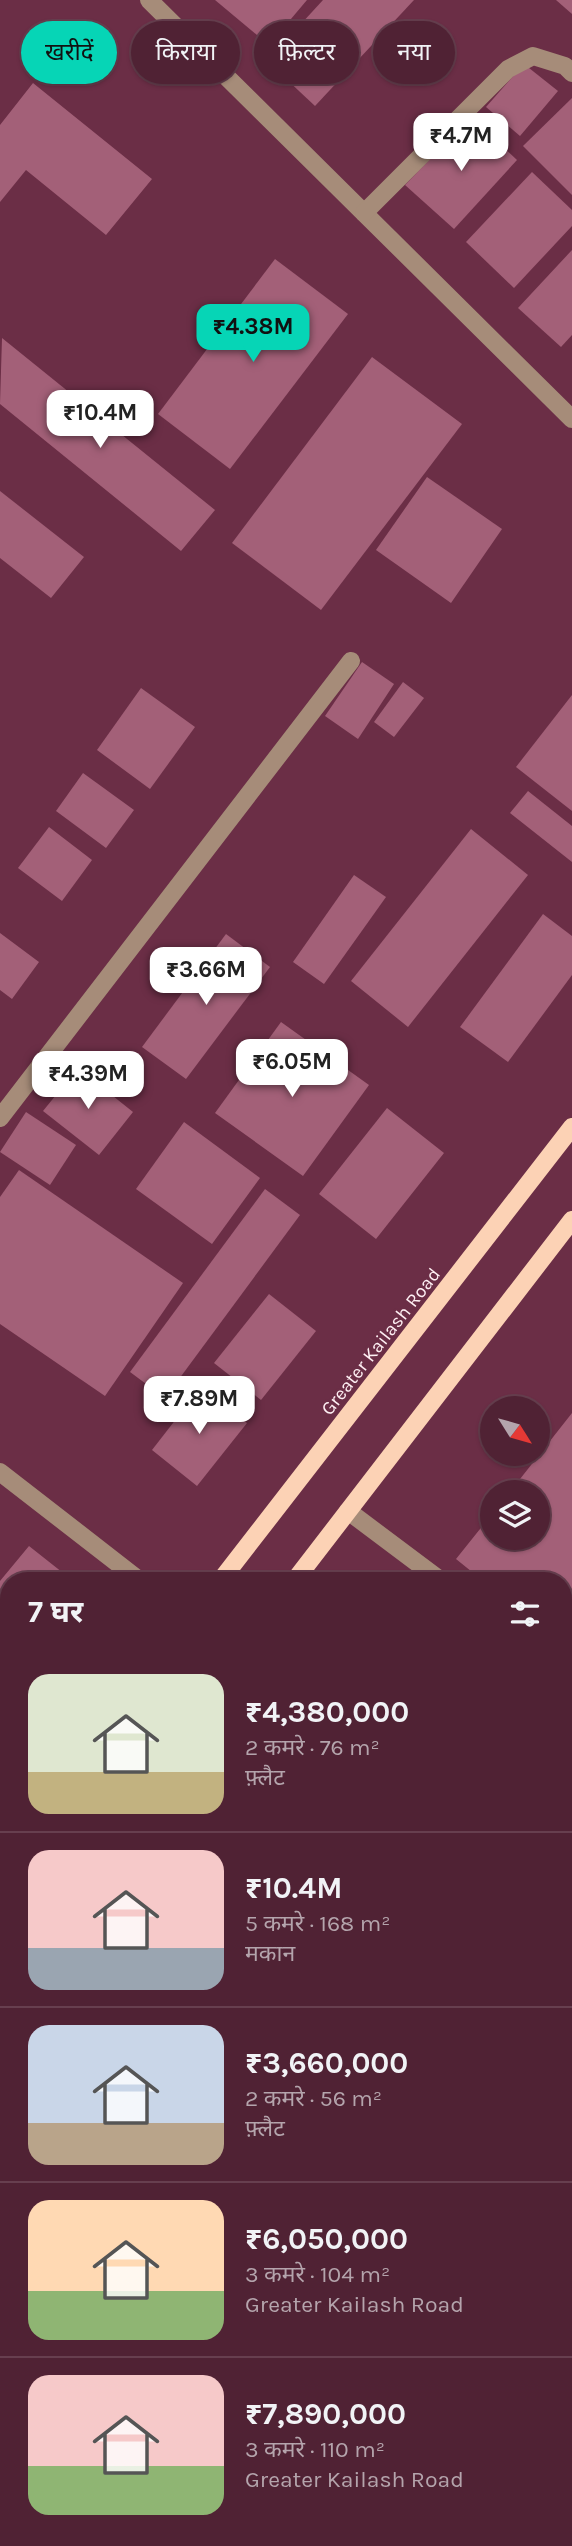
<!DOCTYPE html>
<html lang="hi">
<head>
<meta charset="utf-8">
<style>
	body { margin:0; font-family:Karla,"Noto Sans Devanagari",sans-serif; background:#562a3c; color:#f1f3f6; height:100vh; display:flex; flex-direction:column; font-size:26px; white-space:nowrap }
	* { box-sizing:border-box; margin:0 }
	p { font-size:23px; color:#b4a4ac }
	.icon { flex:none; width:38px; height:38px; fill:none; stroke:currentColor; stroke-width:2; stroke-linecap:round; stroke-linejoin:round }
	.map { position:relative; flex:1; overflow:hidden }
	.drawer { position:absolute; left:0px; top:1572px; width:572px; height:975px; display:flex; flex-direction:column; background:#502234; border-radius:28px 28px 0 0; box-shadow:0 2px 5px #0004,0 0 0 2px #673f4f }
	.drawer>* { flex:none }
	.guide { position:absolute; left:21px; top:21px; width:530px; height:63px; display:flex; gap:14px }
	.needle { width:46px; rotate:127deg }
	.controls { position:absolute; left:480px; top:1396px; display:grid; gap:14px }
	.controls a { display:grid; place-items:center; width:70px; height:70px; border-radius:50%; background:#502234; box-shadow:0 2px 5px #0004,0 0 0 2px #673f4f; font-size:35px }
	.price { position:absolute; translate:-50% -60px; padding:0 16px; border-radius:14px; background:#fff; color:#222; font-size:23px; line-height:46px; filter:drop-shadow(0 2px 4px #0008) }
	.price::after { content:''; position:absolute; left:50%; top:42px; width:21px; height:16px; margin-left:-10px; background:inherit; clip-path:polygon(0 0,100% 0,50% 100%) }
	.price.selected { background:#06d5b6; color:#111 }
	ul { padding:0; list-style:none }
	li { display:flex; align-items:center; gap:21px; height:175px; padding:0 28px }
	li+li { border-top:2px solid #673f4f }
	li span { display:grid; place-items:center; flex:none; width:196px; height:140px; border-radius:21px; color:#555 }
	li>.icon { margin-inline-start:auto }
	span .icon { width:84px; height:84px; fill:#fffc; stroke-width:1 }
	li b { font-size:30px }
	h2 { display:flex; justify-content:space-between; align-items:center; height:84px; padding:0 28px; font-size:30px }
	.pill { padding:0 24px; border-radius:32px; background:#502234; box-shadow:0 2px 5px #0004,0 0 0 2px #673f4f; font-size:24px; line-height:63px }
	.pill.selected { background:#06d5b6; color:#111 }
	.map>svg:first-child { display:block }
</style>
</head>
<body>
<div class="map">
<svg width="572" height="2546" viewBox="0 0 572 2546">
	<rect width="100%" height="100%" fill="#6b2e46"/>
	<g fill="#a36078">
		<path d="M 215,0 L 307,0 L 269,45 Z"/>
		<path d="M 323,0 L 414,0 L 315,106 L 267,61 Z"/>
		<path d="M 556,0 L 572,0 L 572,14 Z"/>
		<path d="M 524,64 L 558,91 L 520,136 L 486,107 Z"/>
		<path d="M 33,83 L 152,179 L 106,235 L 26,170 L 0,202 L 0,125 Z"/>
		<path d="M 572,98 L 572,195 L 523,146 Z"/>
		<path d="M 471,117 L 517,160 L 454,229 L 405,185 Z"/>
		<path d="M 532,172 L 572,210 L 572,226 L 514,288 L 466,242 Z"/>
		<path d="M 572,250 L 572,335 L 561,347 L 518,308 Z"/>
		<path d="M 275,259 L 348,314 L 230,469 L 158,414 Z"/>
		<path d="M 2,338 L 215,510 L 181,551 L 0,404 Z"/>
		<path d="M 372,357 L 462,424 L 321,610 L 232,543 Z"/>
		<path d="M 427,477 L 502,529 L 451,603 L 376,550 Z"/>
		<path d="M 0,491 L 84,557 L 51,598 L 0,558 Z"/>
		<path d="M 362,662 L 394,684 L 358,739 L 325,716 Z"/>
		<path d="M 403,682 L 424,698 L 394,737 L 374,722 Z"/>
		<path d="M 141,688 L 195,727 L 150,789 L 97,750 Z"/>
		<path d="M 572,695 L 572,811 L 516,767 Z"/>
		<path d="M 83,773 L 134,810 L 106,848 L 56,811 Z"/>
		<path d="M 528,791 L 572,826 L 572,862 L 510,813 Z"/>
		<path d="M 49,827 L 92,860 L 62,901 L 18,868 Z"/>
		<path d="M 471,829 L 528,875 L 408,1027 L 351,981 Z"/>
		<path d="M 354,875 L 386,897 L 324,984 L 293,962 Z"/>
		<path d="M 543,914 L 572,936 L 572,975 L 508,1062 L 460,1027 Z"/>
		<path d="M 0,933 L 39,962 L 12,999 L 0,990 Z"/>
		<path d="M 226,934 L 270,967 L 186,1079 L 142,1047 Z"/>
		<path d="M 281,1022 L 369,1085 L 303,1176 L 215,1113 Z"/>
		<path d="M 78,1068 L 133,1112 L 99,1155 L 43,1111 Z"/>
		<path d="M 387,1108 L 444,1153 L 376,1239 L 319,1194 Z"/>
		<path d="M 26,1112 L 76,1145 L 50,1185 L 0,1152 Z"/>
		<path d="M 184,1122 L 260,1178 L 212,1244 L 136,1189 Z"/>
		<path d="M 19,1170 L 183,1283 L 105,1396 L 0,1324 L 0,1197 Z"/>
		<path d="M 265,1189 L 300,1215 L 165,1398 L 130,1372 Z"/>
		<path d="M 269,1294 L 316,1331 L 261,1400 L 214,1363 Z"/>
		<path d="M 201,1387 L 247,1423 L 197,1486 L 152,1450 Z"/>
		<path d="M 572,1413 L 572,1645 L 564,1639 L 564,1580 L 482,1580 L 456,1559 L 492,1514 L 492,1538 L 537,1538 L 537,1493 L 509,1493 Z"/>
		<path d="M 29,1546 L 72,1580 L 9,1580 L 9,1636 L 0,1629 L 0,1581 Z"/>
		<path d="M 0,1650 L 9,1657 L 9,1698 L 0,1709 Z"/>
		<path d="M 572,1720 L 572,1836 L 564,1847 L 564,1731 Z"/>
		<path d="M 564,1951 L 572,1956 L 572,1991 L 564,2006 Z"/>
		<path d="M 572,2006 L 572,2024 L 565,2020 Z"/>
		<path d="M 564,2033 L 572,2039 L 572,2067 L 564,2080 Z"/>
		<path d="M 572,2088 L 572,2141 L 564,2134 L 564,2100 Z"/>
		<path d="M 9,2091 L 9,2336 L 0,2331 L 0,2103 Z"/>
		<path d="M 0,2387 L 9,2394 L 9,2403 L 0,2414 Z"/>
		<path d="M 564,2455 L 572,2458 L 572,2509 L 564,2508 Z"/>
		<path d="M 0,2465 L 9,2471 L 9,2536 L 0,2530 Z"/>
		<path d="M 11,2538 L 47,2538 L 41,2546 L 24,2546 Z"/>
		<path d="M 164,2538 L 189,2538 L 203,2546 L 158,2546 Z"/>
		<path d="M 218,2538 L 237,2538 L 231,2546 Z"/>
		<path d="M 286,2538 L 320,2538 L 315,2546 L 281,2546 Z"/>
		<path d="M 353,2538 L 399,2538 L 393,2546 L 347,2546 Z"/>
	</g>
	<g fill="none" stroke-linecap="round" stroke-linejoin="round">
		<g stroke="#a68c79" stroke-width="18">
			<path d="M 149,0 L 572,419"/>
			<path d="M 364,213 L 508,69 L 533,56 L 565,66 L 572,73"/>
			<path d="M 0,1118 L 351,661"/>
			<path d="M 0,1472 L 139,1580"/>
			<path d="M 348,1511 L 440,1580"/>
			<path d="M 564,1673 L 572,1680"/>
			<path d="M 564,1925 L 572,1930"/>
			<path d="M 564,2161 L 572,2167"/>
			<path d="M 564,2243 L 572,2228"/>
			<path d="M 427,2538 L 441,2546"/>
			<path d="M 122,2546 L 126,2538"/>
		</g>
		<g stroke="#fcd2b5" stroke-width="18">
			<path d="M 221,1580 L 572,1127"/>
			<path d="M 295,1580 L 572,1220"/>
			<path d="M 0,1866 L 9,1855"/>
			<path d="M 0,1969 L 9,1958"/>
		</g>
	</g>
	<g text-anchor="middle" stroke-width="5" stroke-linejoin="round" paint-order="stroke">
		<g font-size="19" fill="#feeff3" stroke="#6b2e46">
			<text transform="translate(380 1341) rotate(-52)" y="7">Greater Kailash Road</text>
		</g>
	</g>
</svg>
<div class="controls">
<a><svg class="needle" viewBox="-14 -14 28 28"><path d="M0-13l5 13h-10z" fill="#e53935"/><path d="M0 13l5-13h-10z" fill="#b4a4ac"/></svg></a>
<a><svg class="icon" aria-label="layers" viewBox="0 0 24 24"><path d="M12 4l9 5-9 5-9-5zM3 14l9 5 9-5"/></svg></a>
</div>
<b class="price" style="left:461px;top:173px">₹4.7M</b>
<b class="price selected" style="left:253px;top:364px">₹4.38M</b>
<b class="price" style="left:100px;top:450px">₹10.4M</b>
<b class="price" style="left:206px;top:1007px">₹3.66M</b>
<b class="price" style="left:292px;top:1099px">₹6.05M</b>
<b class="price" style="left:88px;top:1111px">₹4.39M</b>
<b class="price" style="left:199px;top:1436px">₹7.89M</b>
<div class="guide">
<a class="pill selected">खरीदें</a>
<a class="pill">किराया</a>
<a class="pill">फ़िल्टर</a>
<a class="pill">नया</a>
</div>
<section class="drawer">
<h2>7 घर<svg class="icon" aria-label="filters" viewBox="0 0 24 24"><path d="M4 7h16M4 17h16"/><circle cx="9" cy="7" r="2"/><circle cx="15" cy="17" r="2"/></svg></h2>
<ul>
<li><span style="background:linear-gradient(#dfe7d0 70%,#c2b280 0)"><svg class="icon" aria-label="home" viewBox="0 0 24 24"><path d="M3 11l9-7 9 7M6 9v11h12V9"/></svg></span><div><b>₹4,380,000</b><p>2 कमरे · 76 m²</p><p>फ़्लैट</p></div></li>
<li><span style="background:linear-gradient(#f6c9c9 70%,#9aa5b1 0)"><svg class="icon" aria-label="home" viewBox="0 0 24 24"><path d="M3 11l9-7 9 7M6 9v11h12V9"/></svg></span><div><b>₹10.4M</b><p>5 कमरे · 168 m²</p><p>मकान</p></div></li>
<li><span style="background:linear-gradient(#c9d6e8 70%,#b9a48a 0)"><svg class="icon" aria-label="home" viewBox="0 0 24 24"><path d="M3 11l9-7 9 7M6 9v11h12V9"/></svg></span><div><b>₹3,660,000</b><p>2 कमरे · 56 m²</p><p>फ़्लैट</p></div></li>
<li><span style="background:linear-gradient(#ffd9b3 65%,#8fb573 0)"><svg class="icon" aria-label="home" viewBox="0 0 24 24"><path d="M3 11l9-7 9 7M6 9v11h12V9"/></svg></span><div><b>₹6,050,000</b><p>3 कमरे · 104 m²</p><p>Greater Kailash Road</p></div></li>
<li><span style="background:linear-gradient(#f6c9c9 65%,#8fb573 0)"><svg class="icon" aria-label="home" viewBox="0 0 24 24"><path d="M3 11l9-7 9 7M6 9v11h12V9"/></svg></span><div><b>₹7,890,000</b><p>3 कमरे · 110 m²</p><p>Greater Kailash Road</p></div></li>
</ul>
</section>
</div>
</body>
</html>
